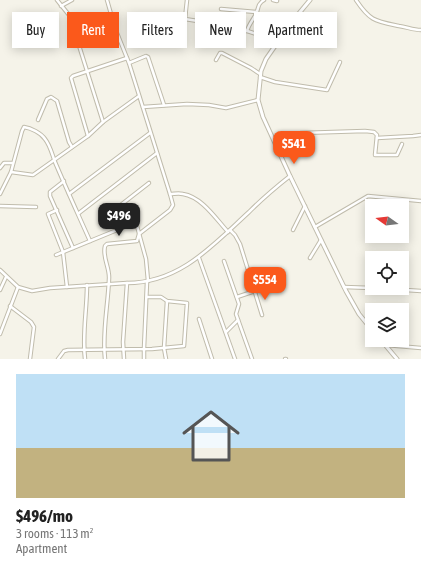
<!DOCTYPE html>
<html lang="en">
<head>
<meta charset="utf-8">
<style>
	body { margin:0; font-family:"Asap Condensed",sans-serif; background:#f2f2f2; color:#222; height:100vh; display:flex; flex-direction:column; font-size:15px; white-space:nowrap }
	* { box-sizing:border-box; margin:0 }
	p { font-size:13px; color:#767676 }
	.icon { flex:none; width:22px; height:22px; fill:none; stroke:currentColor; stroke-width:2; stroke-linecap:round; stroke-linejoin:round }
	.map { position:relative; height:359px; overflow:hidden }
	.drawer { display:flex; flex-direction:column; background:#fff; flex:1 }
	.drawer>* { flex:none }
	.guide { position:absolute; left:12px; top:12px; width:397px; height:36px; display:flex; gap:8px }
	.needle { width:26px; rotate:284deg }
	.controls { position:absolute; left:365px; top:199px; display:grid; gap:8px }
	.controls a { display:grid; place-items:center; width:44px; height:44px; border-radius:0px; background:#fff; box-shadow:0 2px 10px #0003; font-size:20px }
	.price { position:absolute; translate:-50% -34px; padding:0 9px; border-radius:8px; background:#fb591b; color:#fff; font-size:13px; line-height:26px; filter:drop-shadow(0 1px 2px #0008) }
	.price::after { content:''; position:absolute; left:50%; top:24px; width:12px; height:9px; margin-left:-6px; background:inherit; clip-path:polygon(0 0,100% 0,50% 100%) }
	.price.active { background:#222; color:#fff }
	ul { padding:0; list-style:none }
	li { display:grid; align-content:center; gap:8px; height:212px; padding:0 16px }
	li span { display:grid; place-items:center; height:124px; border-radius:0px; color:#555 }
	li>.icon { margin-inline-start:auto }
	span .icon { width:72px; height:72px; fill:#fffc; stroke-width:1 }
	li b { font-size:17px }
	.pill { padding:0 14px; border-radius:0px; background:#fff; box-shadow:0 2px 10px #0003; font-size:14px; line-height:36px }
	.pill.active { background:#fb591b; color:#fff }
	.map>svg:first-child { display:block }
</style>
</head>
<body>
<div class="map">
<svg width="421" height="359" viewBox="0 0 421 359">
	<rect width="100%" height="100%" fill="#f5f3e9"/>
	<g fill="none" stroke-linecap="round" stroke-linejoin="round">
		<defs>
			<g id="minor">
				<path d="M 57,0 L 69,15 L 71,20 L 103,122"/>
				<path d="M 187,0 L 185,19 L 235,27 L 278,41"/>
				<path d="M 273,0 L 277,1"/>
				<path d="M 356,0 C 370,21 375,21 399,26 C 407,27 413,30 421,30"/>
				<path d="M 61,6 L 72,0"/>
				<path d="M 221,9 L 257,12"/>
				<path d="M 247,31 C 249,24 253,20 256,14 C 259,8 257,4 264,0"/>
				<path d="M 216,60 L 220,53 L 222,53 L 251,68 L 260,74"/>
				<path d="M 129,63 L 146,56 L 148,57 L 164,105"/>
				<path d="M 260,77 L 275,82 L 327,90 L 340,62"/>
				<path d="M 143,107 L 187,104 L 209,105 L 226,108 L 258,100"/>
				<path d="M 38,120 L 47,99 L 51,97 L 57,101 L 69,142 L 72,147"/>
				<path d="M 88,136 L 71,78 L 73,76 L 127,58"/>
				<path d="M 377,138 L 413,136 L 421,135"/>
				<path d="M 275,141 L 301,133 L 365,131 L 374,132 L 377,135 L 375,155 L 397,155 L 402,144"/>
				<path d="M 0,168 L 4,163 L 12,163"/>
				<path d="M 11,172 L 33,175 L 88,136 L 103,122 L 139,96"/>
				<path d="M 64,181 L 50,192 L 50,196 L 73,248"/>
				<path d="M 0,194 L 11,172 L 22,131 L 24,127 C 31,128 41,133 45,139 C 50,145 52,154 55,162 C 66,188 78,214 90,241"/>
				<path d="M 69,194 L 150,133"/>
				<path d="M 170,194 C 174,194 179,193 183,194 C 202,197 216,219 228,232"/>
				<path d="M 0,206 L 36,207"/>
				<path d="M 57,210 L 48,214 L 63,252 L 67,287"/>
				<path d="M 79,213 L 157,153"/>
				<path d="M 125,226 L 120,216 L 107,221 L 105,221 L 104,218 L 149,183"/>
				<path d="M 315,227 L 368,196 L 421,201"/>
				<path d="M 230,230 L 235,235 L 240,244 L 262,315"/>
				<path d="M 293,230 L 305,206"/>
				<path d="M 56,255 L 134,223 L 137,226 L 146,259 L 148,281"/>
				<path d="M 199,258 L 235,359"/>
				<path d="M 310,258 L 321,240"/>
				<path d="M 224,261 L 239,304 L 236,314 L 252,359"/>
				<path d="M 0,270 L 18,287 L 32,291 L 50,288 L 127,283"/>
				<path d="M 344,287 L 372,288"/>
				<path d="M 375,288 L 421,291"/>
				<path d="M 0,290 L 6,277"/>
				<path d="M 237,297 L 255,291"/>
				<path d="M 10,306 L 31,322 L 34,327 L 30,359"/>
				<path d="M 199,319 L 212,359"/>
				<path d="M 226,332 L 238,320"/>
				<path d="M 0,334 L 18,287"/>
				<path d="M 386,345 L 421,348"/>
				<path d="M 58,359 L 64,351 L 68,350 L 152,349 L 184,346 L 187,303 L 167,301 L 161,297 L 147,297"/>
				<path d="M 85,359 C 82,334 87,310 87,285"/>
				<path d="M 105,359 C 102,332 108,306 109,279 C 110,268 102,257 105,246 L 107,244 L 137,241 L 139,234 L 170,210 L 173,205 L 170,194 L 129,63 L 115,28 L 107,0"/>
				<path d="M 124,359 L 123,342 L 127,283 C 180,283 213,245 249,212 C 262,199 276,187 290,176"/>
				<path d="M 144,359 L 144,348 L 147,282"/>
				<path d="M 166,359 L 164,348 L 167,301"/>
				<path d="M 285,359 L 286,359"/>
			</g>
			<g id="tertiary">
				<path d="M 310,0 L 291,23 L 266,59 L 261,71 L 258,100 L 263,117 L 290,176 L 346,291 L 359,314 L 372,330"/>
				<path d="M 381,340 L 397,359"/>
			</g>
		</defs>
		<use href="#minor" stroke="#c0bcac" stroke-width="4.5"/>
		<use href="#tertiary" stroke="#c0bcac" stroke-width="5"/>
		<use href="#minor" stroke="#fff" stroke-width="2.5"/>
		<use href="#tertiary" stroke="#fff" stroke-width="3"/>
	</g>
</svg>
<div class="controls">
<a><svg class="needle" viewBox="-14 -14 28 28"><path d="M0-13l5 13h-10z" fill="#e53935"/><path d="M0 13l5-13h-10z" fill="#767676"/></svg></a>
<a><svg class="icon" aria-label="locate" viewBox="0 0 24 24"><circle cx="12" cy="12" r="6"/><path d="M12 2v4M12 18v4M2 12h4M18 12h4"/></svg></a>
<a><svg class="icon" aria-label="layers" viewBox="0 0 24 24"><path d="M12 4l9 5-9 5-9-5zM3 14l9 5 9-5"/></svg></a>
</div>
<b class="price" style="left:294px;top:165px">$541</b>
<b class="price active" style="left:119px;top:237px">$496</b>
<b class="price" style="left:265px;top:301px">$554</b>
<div class="guide">
<a class="pill">Buy</a>
<a class="pill active">Rent</a>
<a class="pill">Filters</a>
<a class="pill">New</a>
<a class="pill">Apartment</a>
</div>
</div>
<section class="drawer">
<ul>
<li><span style="background:linear-gradient(#bfe0f5 60%,#c2b280 0)"><svg class="icon" aria-label="home" viewBox="0 0 24 24"><path d="M3 11l9-7 9 7M6 9v11h12V9"/></svg></span><div><b>$496/mo</b><p>3 rooms · 113 m²</p><p>Apartment</p></div></li>
</ul>
</section>
</body>
</html>
